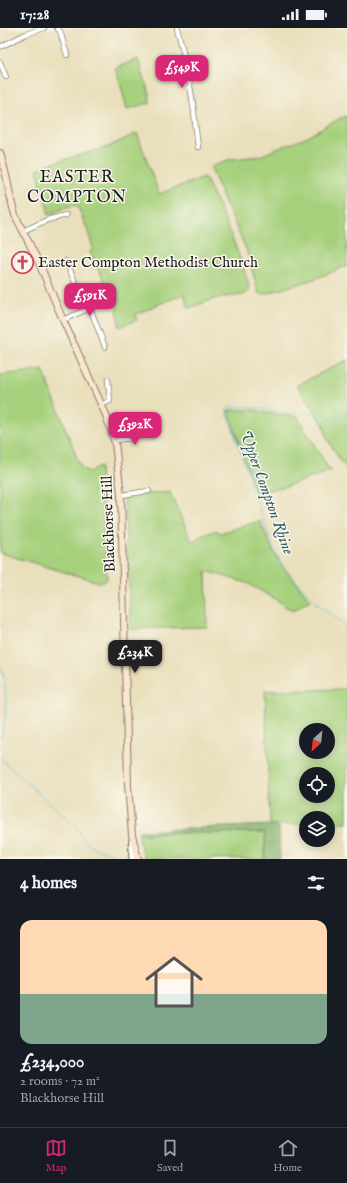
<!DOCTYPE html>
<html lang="en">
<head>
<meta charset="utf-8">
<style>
	body { margin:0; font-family:"IM FELL English",serif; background:#242831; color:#f1f3f6; height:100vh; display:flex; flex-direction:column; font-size:15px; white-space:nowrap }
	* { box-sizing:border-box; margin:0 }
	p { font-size:13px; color:#9ea1a6 }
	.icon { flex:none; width:22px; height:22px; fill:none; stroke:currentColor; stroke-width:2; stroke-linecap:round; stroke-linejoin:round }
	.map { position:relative; height:831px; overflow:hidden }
	.panel { display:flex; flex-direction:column; background:#171b24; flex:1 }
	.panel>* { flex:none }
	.needle { width:26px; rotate:207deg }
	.tools { position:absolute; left:299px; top:695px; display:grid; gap:8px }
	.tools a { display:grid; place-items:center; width:36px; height:36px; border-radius:50%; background:#171b24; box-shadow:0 2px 10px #0003; font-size:20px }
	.price { position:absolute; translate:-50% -34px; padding:0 9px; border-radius:8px; background:#db2777; color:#fff; font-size:13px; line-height:26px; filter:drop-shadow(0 1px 2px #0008) }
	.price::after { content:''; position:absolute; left:50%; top:24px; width:12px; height:9px; margin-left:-6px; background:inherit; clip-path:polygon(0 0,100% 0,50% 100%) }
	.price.selected { background:#222; color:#fff }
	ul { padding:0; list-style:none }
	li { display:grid; align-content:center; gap:8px; height:212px; padding:0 20px }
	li+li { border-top:1px solid #363941 }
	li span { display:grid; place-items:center; height:124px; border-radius:12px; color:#555 }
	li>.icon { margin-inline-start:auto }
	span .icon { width:72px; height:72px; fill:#fffc; stroke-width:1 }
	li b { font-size:17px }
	h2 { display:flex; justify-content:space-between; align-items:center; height:48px; padding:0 20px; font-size:17px }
	.status { display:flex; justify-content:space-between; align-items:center; height:28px; padding:0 20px; background:#171b24; direction:ltr }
	.status svg { height:11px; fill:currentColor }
	.tabs { display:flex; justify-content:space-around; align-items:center; height:56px; border-top:1px solid #363941; background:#171b24; font-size:11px; color:#9ea1a6 }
	.tabs a { display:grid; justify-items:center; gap:2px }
	.tabs .selected { color:#db2777 }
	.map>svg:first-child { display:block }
</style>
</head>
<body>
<div class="status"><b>17:28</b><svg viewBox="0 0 49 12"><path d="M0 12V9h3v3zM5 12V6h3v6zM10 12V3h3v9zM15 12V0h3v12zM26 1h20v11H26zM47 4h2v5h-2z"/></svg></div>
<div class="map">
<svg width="347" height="831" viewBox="0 0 347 831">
	<rect width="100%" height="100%" fill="#fbf7ec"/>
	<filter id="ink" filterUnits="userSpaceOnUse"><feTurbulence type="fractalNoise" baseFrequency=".025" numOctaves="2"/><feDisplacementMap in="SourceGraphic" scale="8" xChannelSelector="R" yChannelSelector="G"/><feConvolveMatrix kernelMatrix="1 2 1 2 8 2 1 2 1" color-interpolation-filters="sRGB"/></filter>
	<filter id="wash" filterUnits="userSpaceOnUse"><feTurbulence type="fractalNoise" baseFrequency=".012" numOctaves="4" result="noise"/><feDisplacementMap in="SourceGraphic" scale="16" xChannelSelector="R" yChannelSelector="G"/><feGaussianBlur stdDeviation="0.9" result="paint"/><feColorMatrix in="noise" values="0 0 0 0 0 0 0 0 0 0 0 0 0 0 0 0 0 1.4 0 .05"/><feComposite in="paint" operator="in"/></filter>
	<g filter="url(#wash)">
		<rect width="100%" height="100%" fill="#e9dfbb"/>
		<g fill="#a6d07c" stroke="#61764c" fill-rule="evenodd">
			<path d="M 138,31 L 149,65 L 150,75 L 127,81 L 121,58 L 115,40 Z"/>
			<path d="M 347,88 L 347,238 L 314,251 L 265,266 L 259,266 L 246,221 L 223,170 L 211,140 L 216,136 L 231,131 L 260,128 L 274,122 L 308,109 L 340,90 Z"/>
			<path d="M 137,105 L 159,166 L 204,149 L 206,151 C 223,187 239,223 250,261 L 247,265 L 242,267 L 217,270 L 189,280 L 184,266 L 154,278 L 135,287 L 137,292 L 119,299 L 117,279 L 90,224 L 93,220 L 86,198 L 77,177 L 66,179 L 49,187 L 37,142 L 46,137 L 108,119 Z"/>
			<path d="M 347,332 L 347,440 L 339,431 L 327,410 L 323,396 L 297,357 Z"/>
			<path d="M 43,342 L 81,440 L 89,444 L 100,439 L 107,551 L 102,555 L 0,525 L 0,347 Z"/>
			<path d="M 228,382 L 254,382 L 280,387 L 297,388 L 330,443 L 287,458 L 256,465 Z"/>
			<path d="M 170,464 L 192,514 L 203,507 L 217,502 L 220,505 L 260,493 L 273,523 L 280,535 L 310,572 L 295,582 L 291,582 L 275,571 L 247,555 L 206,543 L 207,599 L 131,601 L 124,468 Z"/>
			<path d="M 347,661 L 347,795 L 328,795 L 328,790 L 306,790 L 306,796 L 270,797 L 265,663 ZM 306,702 L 328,702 L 328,724 L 306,724 ZM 306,746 L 328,746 L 328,768 L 306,768 Z"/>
			<path d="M 265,804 L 265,831 L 145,831 C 142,822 139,815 139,806 Z"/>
		</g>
		<path fill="#84b26c" stroke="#506744" d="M 270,797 L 279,799 L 280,831 L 265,831 L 265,804 L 139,806 L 139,803 Z"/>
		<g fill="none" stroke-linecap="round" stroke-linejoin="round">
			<g stroke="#54bfcf" stroke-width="1">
				<path d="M 229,379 C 238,379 248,378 257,380 C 270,381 285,388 298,384"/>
				<path d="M 226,381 L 269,508 L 275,524 L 284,540 L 317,576 L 347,600"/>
				<path d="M 303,384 L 311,386 L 314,385 L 322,395 L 338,388 L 347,386"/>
				<path d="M 0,638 L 5,651"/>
				<path d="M 0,710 C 6,700 7,668 5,656"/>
				<path d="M 0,730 L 76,799 L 82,809 L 90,818 L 111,826 L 121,831"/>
			</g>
		</g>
	</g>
	<g filter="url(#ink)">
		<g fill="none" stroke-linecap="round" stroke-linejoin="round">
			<defs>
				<g id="minor">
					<path d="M 57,0 L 60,3 L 67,27"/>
					<path d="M 177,0 C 184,25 189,50 193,76 C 195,90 196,105 198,119"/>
					<path d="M 0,19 L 26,6 L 44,0"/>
					<path d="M 0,34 L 6,49"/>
					<path d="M 23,203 L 47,192 L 66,187"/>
					<path d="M 66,233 L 87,282"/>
					<path d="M 90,280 L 105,319"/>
					<path d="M 63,292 L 110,271"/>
					<path d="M 101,377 L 110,373 L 108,352"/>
					<path d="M 115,412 L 133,410 L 132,402"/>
					<path d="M 121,467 L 149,463"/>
				</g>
				<path id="tertiary" d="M 132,813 L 132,831"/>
				<path id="secondary" d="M 0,125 L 6,147 L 12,176 L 15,187 L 39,235 L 63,292 L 106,387 L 115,415 L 121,467 L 128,757 L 132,807 L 138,831"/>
			</defs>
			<use href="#minor" stroke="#827e6c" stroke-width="6"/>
			<use href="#tertiary" stroke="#827e6c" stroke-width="8"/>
			<use href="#secondary" stroke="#827e6c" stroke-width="8"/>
			<use href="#minor" stroke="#fff" stroke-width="4.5"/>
			<use href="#tertiary" stroke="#fff" stroke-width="5.5"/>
			<use href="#secondary" stroke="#fbe5cf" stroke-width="6"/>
		</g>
	</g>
	<defs>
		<symbol id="church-ring" viewBox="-11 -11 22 22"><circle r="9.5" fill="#fbf7ec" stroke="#d1495b" stroke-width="1.5"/><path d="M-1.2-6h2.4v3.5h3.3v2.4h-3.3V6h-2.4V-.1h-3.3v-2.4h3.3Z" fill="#d1495b"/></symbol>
	</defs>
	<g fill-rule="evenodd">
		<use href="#church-ring" x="10" y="222" width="25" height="25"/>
	</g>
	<g text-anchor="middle" stroke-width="3" stroke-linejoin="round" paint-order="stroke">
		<g font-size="15" fill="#1c1c1c" stroke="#fbf7ec" text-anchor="start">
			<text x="38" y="239">Easter Compton Methodist Church</text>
		</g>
		<g font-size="15" fill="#1c1c1c" stroke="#fbf7ec">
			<text transform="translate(108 496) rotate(-92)" y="5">Blackhorse Hill</text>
		</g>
		<g font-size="16" font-style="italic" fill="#325d64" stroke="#fbf7ec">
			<text transform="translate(268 464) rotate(70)" y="6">Upper Compton Rhine</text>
		</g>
		<g font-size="17" letter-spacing="1" fill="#1c1c1c" stroke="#fbf7ec">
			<text x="77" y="154">EASTER<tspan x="77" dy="20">COMPTON</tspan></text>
		</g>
	</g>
</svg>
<div class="tools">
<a><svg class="needle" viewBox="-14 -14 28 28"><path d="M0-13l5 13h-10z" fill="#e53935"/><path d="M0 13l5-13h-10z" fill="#9ea1a6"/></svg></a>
<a><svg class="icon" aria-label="locate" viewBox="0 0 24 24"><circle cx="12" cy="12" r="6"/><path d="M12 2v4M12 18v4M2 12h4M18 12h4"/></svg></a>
<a><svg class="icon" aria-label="layers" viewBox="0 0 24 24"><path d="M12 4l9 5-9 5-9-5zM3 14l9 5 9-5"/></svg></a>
</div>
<b class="price" style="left:182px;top:61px">£549K</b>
<b class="price" style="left:90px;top:289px">£591K</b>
<b class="price" style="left:135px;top:418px">£392K</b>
<b class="price selected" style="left:135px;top:646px">£234K</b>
</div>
<section class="panel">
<h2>4 homes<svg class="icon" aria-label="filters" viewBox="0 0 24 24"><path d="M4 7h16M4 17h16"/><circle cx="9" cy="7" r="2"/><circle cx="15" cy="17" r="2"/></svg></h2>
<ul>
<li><span style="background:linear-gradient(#ffd9b3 60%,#7fa58c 0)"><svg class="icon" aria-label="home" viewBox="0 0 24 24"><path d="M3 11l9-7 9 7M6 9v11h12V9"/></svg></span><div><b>£234,000</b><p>2 rooms · 72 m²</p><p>Blackhorse Hill</p></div></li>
</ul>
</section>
<nav class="tabs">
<a class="selected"><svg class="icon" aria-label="map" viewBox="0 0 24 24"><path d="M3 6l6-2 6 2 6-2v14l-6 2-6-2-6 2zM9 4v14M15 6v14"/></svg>Map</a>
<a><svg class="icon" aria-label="saved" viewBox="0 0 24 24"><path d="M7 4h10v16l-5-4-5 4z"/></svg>Saved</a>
<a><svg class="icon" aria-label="home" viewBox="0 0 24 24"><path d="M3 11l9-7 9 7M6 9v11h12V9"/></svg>Home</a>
</nav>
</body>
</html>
